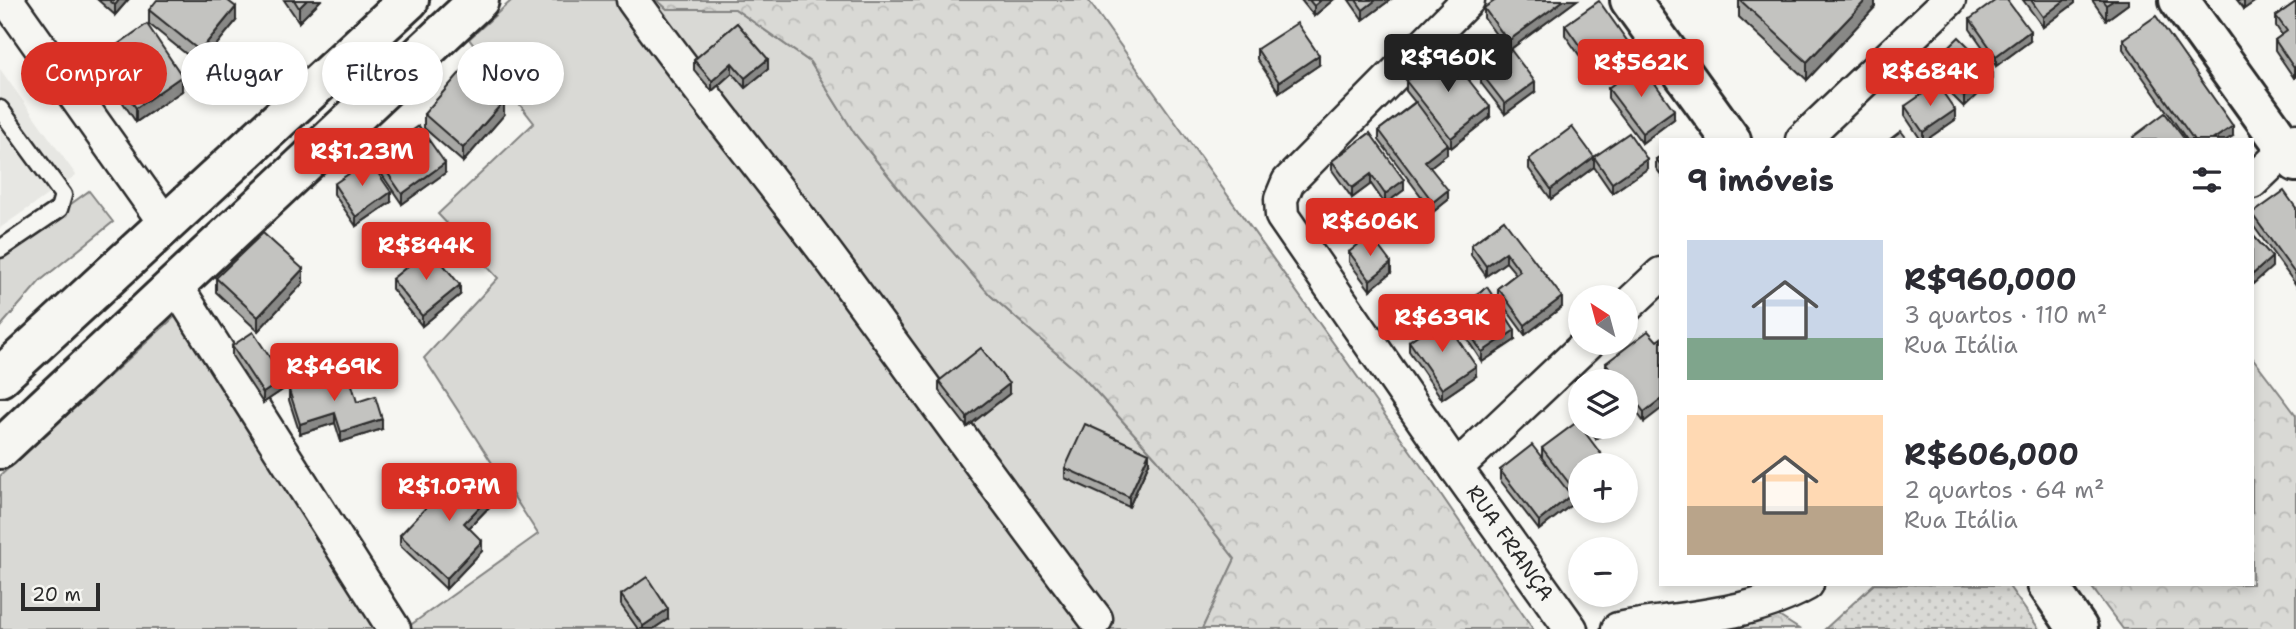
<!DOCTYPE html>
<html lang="pt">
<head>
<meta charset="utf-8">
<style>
	body { margin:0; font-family:"Shantell Sans",sans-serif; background:#f2f2f3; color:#2b2b33; height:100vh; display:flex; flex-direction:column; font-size:26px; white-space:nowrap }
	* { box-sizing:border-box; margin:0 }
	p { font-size:23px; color:#7c7c81 }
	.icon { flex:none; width:38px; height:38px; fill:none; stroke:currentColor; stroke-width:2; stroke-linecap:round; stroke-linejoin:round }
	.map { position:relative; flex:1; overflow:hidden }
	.drawer { position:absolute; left:1659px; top:138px; width:595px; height:448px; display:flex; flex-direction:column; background:#fff; border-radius:0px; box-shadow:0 4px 10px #0003 }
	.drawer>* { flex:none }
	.hud { position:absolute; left:21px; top:42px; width:665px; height:63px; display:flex; gap:14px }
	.needle { width:46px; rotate:324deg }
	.fabs { position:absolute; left:1568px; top:285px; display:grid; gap:14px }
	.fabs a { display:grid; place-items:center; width:70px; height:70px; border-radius:50%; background:#fff; box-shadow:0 4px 10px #0003; font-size:35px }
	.scale { position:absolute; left:21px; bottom:18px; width:79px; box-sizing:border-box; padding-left:7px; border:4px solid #2b2b2b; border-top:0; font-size:19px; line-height:24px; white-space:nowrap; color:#2b2b2b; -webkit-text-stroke:5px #f6f6f2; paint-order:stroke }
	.price { position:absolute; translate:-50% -60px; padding:0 16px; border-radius:7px; background:#d93025; color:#fff; font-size:23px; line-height:46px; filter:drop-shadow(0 2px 4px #0008) }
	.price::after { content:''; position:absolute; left:50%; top:42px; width:21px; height:16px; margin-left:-10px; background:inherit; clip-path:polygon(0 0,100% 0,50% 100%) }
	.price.selected { background:#222; color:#fff }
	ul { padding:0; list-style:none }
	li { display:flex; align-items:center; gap:21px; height:175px; padding:0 28px }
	li span { display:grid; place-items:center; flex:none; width:196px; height:140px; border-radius:0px; color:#555 }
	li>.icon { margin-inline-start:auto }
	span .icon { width:84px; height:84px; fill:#fffc; stroke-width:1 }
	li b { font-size:30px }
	h2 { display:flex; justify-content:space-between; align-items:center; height:84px; padding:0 28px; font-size:30px }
	.tag { padding:0 24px; border-radius:32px; background:#fff; box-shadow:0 4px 10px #0003; font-size:24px; line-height:63px }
	.tag.selected { background:#d93025; color:#fff }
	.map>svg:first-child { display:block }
</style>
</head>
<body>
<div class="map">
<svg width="2296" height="629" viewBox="0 0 2296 629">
	<defs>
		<pattern id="forest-crowns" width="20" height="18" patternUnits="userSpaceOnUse" patternTransform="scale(1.75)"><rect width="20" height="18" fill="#d9d9d5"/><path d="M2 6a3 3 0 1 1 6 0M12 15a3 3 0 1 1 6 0" fill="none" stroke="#babab7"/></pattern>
		<pattern id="park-dots" width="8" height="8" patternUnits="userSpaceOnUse" patternTransform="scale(1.75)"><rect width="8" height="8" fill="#d9d9d5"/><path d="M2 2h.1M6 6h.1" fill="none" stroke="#babab7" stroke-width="1.8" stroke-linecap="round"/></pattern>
	</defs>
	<rect width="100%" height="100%" fill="#f6f6f2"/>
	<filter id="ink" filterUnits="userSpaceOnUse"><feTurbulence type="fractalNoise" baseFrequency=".0143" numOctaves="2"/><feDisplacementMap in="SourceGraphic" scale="14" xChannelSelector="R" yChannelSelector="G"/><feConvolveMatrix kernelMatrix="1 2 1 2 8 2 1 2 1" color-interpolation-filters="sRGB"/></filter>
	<g filter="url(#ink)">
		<path fill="#e7e7e3" d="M 0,69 L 76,175 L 0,228 Z"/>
		<g fill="#d9d9d5" stroke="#828280" stroke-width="2">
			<path d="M 512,0 L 657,0 L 667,9 L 735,9 L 810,62 L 855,134 L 912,205 L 990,295 L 1080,374 L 1157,459 L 1235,559 L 1202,629 L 405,629 L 538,534 L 424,358 L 498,278 L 438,214 L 534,123 L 469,39 Z"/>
			<path d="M 89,191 L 113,222 L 40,281 L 0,327 L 0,255 Z"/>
			<path d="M 181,311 L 388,629 L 0,629 L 0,476 Z"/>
		</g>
		<g fill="url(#forest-crowns)" stroke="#828280" stroke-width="2">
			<path d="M 657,0 L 1088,0 L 1427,474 L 1533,629 L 1202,629 L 1235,559 L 1157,459 L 1080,374 L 990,295 L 912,205 L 855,134 L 810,62 L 735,9 L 667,9 Z"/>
			<path d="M 2252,357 L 2296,415 L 2296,629 L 2123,629 L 2090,585 L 2252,584 Z"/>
			<path d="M 1774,613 L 1799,629 L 1704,629 Z"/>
		</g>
		<path fill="url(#park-dots)" stroke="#828280" stroke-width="2" d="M 1874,584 L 2008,585 L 2039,629 L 1825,629 Z"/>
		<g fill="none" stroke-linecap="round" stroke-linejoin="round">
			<defs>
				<path id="lane" d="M 0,109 L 63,195 L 59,209 L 0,249"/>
				<g id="street">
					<path d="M 7,0 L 165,223"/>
					<path d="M 633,0 C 698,91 769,176 835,265 C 922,383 1007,502 1096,619"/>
					<path d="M 1802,140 L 1949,0"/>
					<path d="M 2252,182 L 2296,140"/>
					<path d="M 175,284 L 394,629"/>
					<path d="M 1626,307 L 1661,274"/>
					<path d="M 1456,468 L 1282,216 L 1281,199 L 1288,182 L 1468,0"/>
					<path d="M 1571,629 L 1456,468 L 1588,343"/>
					<path d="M 1618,629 C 1682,617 1749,617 1807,584"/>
				</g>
				<g id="secondary">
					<path d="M 1630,0 L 1731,140"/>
					<path d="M 2179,0 L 2296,162"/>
					<path d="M 0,377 L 409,0"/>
					<path d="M 0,449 L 479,0"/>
					<path d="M 2047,584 L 2078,629"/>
				</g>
			</defs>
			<use href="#lane" stroke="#2b2b2b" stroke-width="21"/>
			<use href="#street" stroke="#2b2b2b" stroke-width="37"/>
			<use href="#secondary" stroke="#2b2b2b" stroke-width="44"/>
			<use href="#lane" stroke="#f6f6f2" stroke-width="16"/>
			<use href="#street" stroke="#f6f6f2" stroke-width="32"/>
			<use href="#secondary" stroke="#f6f6f2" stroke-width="38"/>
		</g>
		<g fill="#a8a8a5" stroke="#2b2b2b" stroke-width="2">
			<path d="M 98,0 L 128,0 L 115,15 Z"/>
			<path d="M 284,0 L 321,0 L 299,22 Z"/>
			<path d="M 1301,0 L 1333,0 L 1314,16 Z"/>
			<path d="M 1349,0 L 1390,0 L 1363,20 Z"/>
			<path d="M 1577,0 L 1508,51 L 1484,18 L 1484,8 Z"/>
			<path d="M 1739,0 L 1875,0 L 1875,7 L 1807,80 L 1739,17 Z"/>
			<path d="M 2023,0 L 2075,0 L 2075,3 L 2043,27 Z"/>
			<path d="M 2092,0 L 2128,0 L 2128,4 L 2106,20 Z"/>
			<path d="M 2237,0 L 2257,0 L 2244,9 Z"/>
			<path d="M 2296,2 L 2296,76 L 2294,78 L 2275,50 L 2275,40 L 2282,35 L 2276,26 L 2276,16 Z"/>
			<path d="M 149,10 L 236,21 L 200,65 L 149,24 Z"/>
			<path d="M 1970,19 L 2030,41 L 1996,66 L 1970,29 Z"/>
			<path d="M 737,23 L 768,69 L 745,88 L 732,73 L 712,91 L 694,70 L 694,60 Z"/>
			<path d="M 1565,25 L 1628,52 L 1594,76 L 1565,35 Z"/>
			<path d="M 2123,39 L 2233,136 L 2226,140 L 2187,140 L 2123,49 Z"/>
			<path d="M 1257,49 L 1319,65 L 1279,92 L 1257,59 Z"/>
			<path d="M 101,56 L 182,91 L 136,122 L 101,70 Z"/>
			<path d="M 1931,64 L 1992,80 L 1964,107 L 1931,74 Z"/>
			<path d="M 1481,73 L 1535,92 L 1505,114 L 1481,83 Z"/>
			<path d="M 1406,81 L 1490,117 L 1451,148 L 1436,129 L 1447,154 L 1430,167 L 1448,200 L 1433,212 L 1379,140 L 1379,130 L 1415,102 L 1406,91 Z"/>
			<path d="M 1608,88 L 1674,119 L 1642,143 L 1608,98 Z"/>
			<path d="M 1905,106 L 1955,120 L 1926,140 L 1921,140 L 1905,116 Z"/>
			<path d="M 424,114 L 504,115 L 463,162 L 424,128 Z"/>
			<path d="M 1370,133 L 1404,190 L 1385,204 L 1371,184 L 1352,198 L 1332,170 L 1332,161 Z"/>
			<path d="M 376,156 L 445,173 L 402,204 L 376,166 Z"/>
			<path d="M 1661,156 L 1661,175 L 1656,168 L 1656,159 Z"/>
			<path d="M 1594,157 L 1647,169 L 1612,193 L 1594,167 L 1551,199 L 1529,169 L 1529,159 Z"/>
			<path d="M 334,184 L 391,202 L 356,226 L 334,194 Z"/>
			<path d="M 2296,208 L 2296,285 L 2252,224 L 2252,214 Z"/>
			<path d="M 1504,220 L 1562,307 L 1525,335 L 1498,298 L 1498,288 L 1516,274 L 1506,262 L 1486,276 L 1471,255 L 1471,245 Z"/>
			<path d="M 1349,252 L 1391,273 L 1370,290 L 1349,262 Z"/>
			<path d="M 216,278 L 303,283 L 258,331 L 216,292 Z"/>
			<path d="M 392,279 L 460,295 L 422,326 L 392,289 Z"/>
			<path d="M 1454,309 L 1515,340 L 1482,362 L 1454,319 Z"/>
			<path d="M 1409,341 L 1476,376 L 1442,399 L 1409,351 Z"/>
			<path d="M 1657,341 L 1644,422 L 1626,398 L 1626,382 L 1613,382 L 1606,373 L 1606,363 Z"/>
			<path d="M 232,346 L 284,389 L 263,403 L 232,356 Z"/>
			<path d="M 939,381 L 1009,394 L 967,427 L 939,391 Z"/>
			<path d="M 289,390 L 357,402 L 382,429 L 341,442 L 335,423 L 300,434 L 289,400 Z"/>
			<path d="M 1580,393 L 1580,418 L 1573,408 L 1573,398 Z"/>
			<path d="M 1587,427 L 1613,427 L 1596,439 Z"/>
			<path d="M 1542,448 L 1610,466 L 1579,506 L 1571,496 L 1571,505 L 1539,530 L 1500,480 L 1500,470 L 1542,458 Z"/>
			<path d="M 1149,463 L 1129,507 L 1065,478 L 1065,468 Z"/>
			<path d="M 494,502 L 469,528 L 482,551 L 446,589 L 400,545 L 400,535 Z"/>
			<path d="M 621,595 L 668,619 L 653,629 L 638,629 L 621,605 Z"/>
		</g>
		<g fill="#888886" stroke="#2b2b2b" stroke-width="2">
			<path d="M 119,0 L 128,0 L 115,15 L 115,5 Z"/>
			<path d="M 307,0 L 321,0 L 299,22 L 299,8 Z"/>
			<path d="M 1321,0 L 1333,0 L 1314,16 L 1314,6 Z"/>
			<path d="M 1376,0 L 1390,0 L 1363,20 L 1363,10 Z"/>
			<path d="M 1564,0 L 1577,0 L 1508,51 L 1508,41 Z"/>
			<path d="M 1866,0 L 1875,0 L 1875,7 L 1807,80 L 1807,62 Z"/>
			<path d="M 2065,0 L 2075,0 L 2075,3 L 2043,27 L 2043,17 Z"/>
			<path d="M 2114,0 L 2128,0 L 2128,4 L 2106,20 L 2106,5 Z"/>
			<path d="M 2244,0 L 2257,0 L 2244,9 Z"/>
			<path d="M 236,7 L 236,21 L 200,65 L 200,51 Z"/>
			<path d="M 2030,31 L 2030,41 L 1996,66 L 1996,56 Z"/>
			<path d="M 1628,42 L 1628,52 L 1594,76 L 1594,66 Z"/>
			<path d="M 1319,55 L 1319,65 L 1279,92 L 1279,82 Z"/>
			<path d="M 768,59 L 768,69 L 745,88 L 745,78 Z"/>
			<path d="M 732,63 L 732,73 L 712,91 L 712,81 Z"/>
			<path d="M 2296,66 L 2296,76 L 2294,78 L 2294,68 Z"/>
			<path d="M 1992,70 L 1992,80 L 1964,107 L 1964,97 Z"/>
			<path d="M 182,76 L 182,91 L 136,122 L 136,108 Z"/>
			<path d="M 1535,82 L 1535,92 L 1505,114 L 1505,104 Z"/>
			<path d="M 504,101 L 504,115 L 463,162 L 463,148 Z"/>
			<path d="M 1490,107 L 1490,117 L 1451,148 L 1451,138 Z"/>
			<path d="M 1674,110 L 1674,119 L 1642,143 L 1642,133 Z"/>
			<path d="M 1955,110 L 1955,120 L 1926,140 L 1923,140 L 1923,132 Z"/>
			<path d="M 2233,126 L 2233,136 L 2226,140 L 2212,140 Z"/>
			<path d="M 1447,144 L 1447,154 L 1425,171 L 1425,161 Z"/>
			<path d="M 1594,157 L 1594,167 L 1551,199 L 1551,189 Z"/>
			<path d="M 1647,159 L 1647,169 L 1612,193 L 1612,183 Z"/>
			<path d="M 445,163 L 445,173 L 402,204 L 402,194 Z"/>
			<path d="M 1371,174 L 1371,184 L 1352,198 L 1352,188 Z"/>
			<path d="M 1404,180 L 1404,190 L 1385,204 L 1385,194 Z"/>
			<path d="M 1448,190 L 1448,200 L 1433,212 L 1433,202 Z"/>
			<path d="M 391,192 L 391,202 L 356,226 L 356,217 Z"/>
			<path d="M 1506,252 L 1506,262 L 1486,276 L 1486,266 Z"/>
			<path d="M 2272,257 L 2272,267 L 2252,285 L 2252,275 Z"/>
			<path d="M 1391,263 L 1391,273 L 1370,290 L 1370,280 Z"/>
			<path d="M 303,269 L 303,283 L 258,331 L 258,317 Z"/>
			<path d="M 460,285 L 460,295 L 422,326 L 422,316 Z"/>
			<path d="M 1562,297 L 1562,307 L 1525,335 L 1525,325 Z"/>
			<path d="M 1515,330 L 1515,340 L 1482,362 L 1482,352 Z"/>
			<path d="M 1476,366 L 1476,376 L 1442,399 L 1442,389 Z"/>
			<path d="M 284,379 L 284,389 L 263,403 L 263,393 Z"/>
			<path d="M 1009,384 L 1009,394 L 967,427 L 967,417 Z"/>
			<path d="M 1661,399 L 1661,409 L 1644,422 L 1644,412 Z"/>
			<path d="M 1629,406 L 1629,416 L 1626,418 L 1626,408 Z"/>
			<path d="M 335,413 L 335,423 L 300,434 L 300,424 Z"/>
			<path d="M 382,419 L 382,429 L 341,442 L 341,432 Z"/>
			<path d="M 1599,427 L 1613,427 L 1596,439 L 1596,429 Z"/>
			<path d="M 1149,453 L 1149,463 L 1129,507 L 1129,497 Z"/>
			<path d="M 494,492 L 494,502 L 464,533 L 464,523 Z"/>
			<path d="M 1571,495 L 1571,505 L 1539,530 L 1539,521 Z"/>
			<path d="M 482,541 L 482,551 L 446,589 L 446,579 Z"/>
			<path d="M 668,609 L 668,619 L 653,629 L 643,629 L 643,626 Z"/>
		</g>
		<g fill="#c3c3c0" stroke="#2b2b2b" stroke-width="2">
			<path d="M 109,0 L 119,0 L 115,5 Z"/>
			<path d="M 157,0 L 227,0 L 236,7 L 200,51 L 149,10 Z"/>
			<path d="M 294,0 L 307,0 L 299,8 Z"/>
			<path d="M 1309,0 L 1321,0 L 1314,6 Z"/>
			<path d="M 1356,0 L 1376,0 L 1363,10 Z"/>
			<path d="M 1496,0 L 1564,0 L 1508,41 L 1484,8 Z"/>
			<path d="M 1740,0 L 1866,0 L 1807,62 Z"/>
			<path d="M 1996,0 L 2007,0 L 2030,31 L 1996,56 L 1970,19 Z"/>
			<path d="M 2031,0 L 2065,0 L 2043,17 Z"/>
			<path d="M 2102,0 L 2114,0 L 2106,5 Z"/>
			<path d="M 1599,1 L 1628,42 L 1594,66 L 1565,25 Z"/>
			<path d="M 2296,2 L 2296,66 L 2294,68 L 2275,40 L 2287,31 L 2276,16 Z"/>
			<path d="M 2156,16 L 2233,126 L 2212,140 L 2194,140 L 2123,39 Z"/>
			<path d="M 737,23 L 768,59 L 745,78 L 732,63 L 712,81 L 694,60 Z"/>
			<path d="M 1297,23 L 1319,55 L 1279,82 L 1257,49 Z"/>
			<path d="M 147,24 L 182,76 L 136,108 L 101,56 Z"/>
			<path d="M 1959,37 L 1992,70 L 1964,97 L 1931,64 Z"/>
			<path d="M 1445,50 L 1490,107 L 1451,138 L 1406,81 Z"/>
			<path d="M 1511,50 L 1535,82 L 1505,104 L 1481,73 Z"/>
			<path d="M 1641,64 L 1674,110 L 1642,133 L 1608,88 Z"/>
			<path d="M 465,67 L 504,101 L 463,148 L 424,114 Z"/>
			<path d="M 1937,84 L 1955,110 L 1923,132 L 1905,106 Z"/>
			<path d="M 1416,102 L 1447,144 L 1425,161 L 1448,190 L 1433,202 L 1379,130 Z"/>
			<path d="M 2165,113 L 2185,140 L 2135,140 L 2133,137 Z"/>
			<path d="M 419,126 L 445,163 L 402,194 L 376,156 Z"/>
			<path d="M 1572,127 L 1594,157 L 1551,189 L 1529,159 Z"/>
			<path d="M 1901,131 L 1908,140 L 1889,140 Z"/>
			<path d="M 1370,133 L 1404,180 L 1385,194 L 1371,174 L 1352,188 L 1332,161 Z"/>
			<path d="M 1629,133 L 1647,159 L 1612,183 L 1594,157 Z"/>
			<path d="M 1661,156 L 1661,165 L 1656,159 Z"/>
			<path d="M 369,160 L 391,192 L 356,217 L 334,184 Z"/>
			<path d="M 2284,191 L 2296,208 L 2296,275 L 2252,214 Z"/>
			<path d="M 1504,220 L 1562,297 L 1525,325 L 1498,288 L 1520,271 L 1506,252 L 1486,266 L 1471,245 Z"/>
			<path d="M 263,233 L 303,269 L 258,317 L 216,278 Z"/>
			<path d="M 2252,234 L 2272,257 L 2252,275 Z"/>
			<path d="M 1370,235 L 1391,263 L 1370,280 L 1349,252 Z"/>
			<path d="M 430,248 L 460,285 L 422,316 L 392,279 Z"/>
			<path d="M 1487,287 L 1515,330 L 1482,352 L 1454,309 Z"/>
			<path d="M 1443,318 L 1476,366 L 1442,389 L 1409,341 Z"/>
			<path d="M 1648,331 L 1657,341 L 1661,338 L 1661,399 L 1644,412 L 1626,388 L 1626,382 L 1620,382 L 1606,363 Z"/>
			<path d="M 253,332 L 284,379 L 263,393 L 232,346 Z"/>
			<path d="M 981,348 L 1009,384 L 967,417 L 939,381 Z"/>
			<path d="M 348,371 L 357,402 L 375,396 L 382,419 L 341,432 L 335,413 L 300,424 L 289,390 Z"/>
			<path d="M 1607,374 L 1612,382 L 1596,382 Z"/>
			<path d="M 1580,393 L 1580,408 L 1573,398 Z"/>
			<path d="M 1577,422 L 1610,466 L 1580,466 L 1580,495 L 1579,496 L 1542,448 Z"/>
			<path d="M 1085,424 L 1149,453 L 1129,497 L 1065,468 Z"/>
			<path d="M 1532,445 L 1571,495 L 1539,521 L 1500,470 Z"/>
			<path d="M 466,465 L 494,492 L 464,523 L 482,541 L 446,579 L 400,535 Z"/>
			<path d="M 647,577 L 668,609 L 643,626 L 621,595 Z"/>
		</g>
	</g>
	<g text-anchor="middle" stroke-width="5" stroke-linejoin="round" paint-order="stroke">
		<g font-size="21" fill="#2b2b2b" stroke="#f6f6f2">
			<text transform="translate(1510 543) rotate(55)" y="7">RUA FRANÇA</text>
		</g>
	</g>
</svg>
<div class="fabs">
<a><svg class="needle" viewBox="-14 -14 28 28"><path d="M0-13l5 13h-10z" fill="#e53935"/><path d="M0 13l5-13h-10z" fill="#7c7c81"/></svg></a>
<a><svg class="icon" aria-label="layers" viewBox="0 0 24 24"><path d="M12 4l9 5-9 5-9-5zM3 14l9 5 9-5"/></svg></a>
<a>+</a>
<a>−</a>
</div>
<div class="scale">20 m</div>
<b class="price selected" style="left:1448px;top:94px">R$960K</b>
<b class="price" style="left:1641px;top:99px">R$562K</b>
<b class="price" style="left:1930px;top:108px">R$684K</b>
<b class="price" style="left:362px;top:188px">R$1.23M</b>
<b class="price" style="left:1370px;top:258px">R$606K</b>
<b class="price" style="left:426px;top:282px">R$844K</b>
<b class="price" style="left:1442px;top:354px">R$639K</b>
<b class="price" style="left:334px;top:403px">R$469K</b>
<b class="price" style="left:449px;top:523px">R$1.07M</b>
<div class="hud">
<a class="tag selected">Comprar</a>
<a class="tag">Alugar</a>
<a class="tag">Filtros</a>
<a class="tag">Novo</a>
</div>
<section class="drawer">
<h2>9 imóveis<svg class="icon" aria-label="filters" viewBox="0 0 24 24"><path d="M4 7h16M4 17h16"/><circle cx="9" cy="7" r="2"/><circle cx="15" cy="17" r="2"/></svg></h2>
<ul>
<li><span style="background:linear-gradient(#c9d6e8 70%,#7fa58c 0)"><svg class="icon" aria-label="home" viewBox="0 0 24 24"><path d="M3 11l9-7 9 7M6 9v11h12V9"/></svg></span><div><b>R$960,000</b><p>3 quartos · 110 m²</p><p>Rua Itália</p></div></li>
<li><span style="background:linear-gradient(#ffd9b3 65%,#b9a48a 0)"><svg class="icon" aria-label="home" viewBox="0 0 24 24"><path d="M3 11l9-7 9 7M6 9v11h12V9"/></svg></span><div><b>R$606,000</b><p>2 quartos · 64 m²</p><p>Rua Itália</p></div></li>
</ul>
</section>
</div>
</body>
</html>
